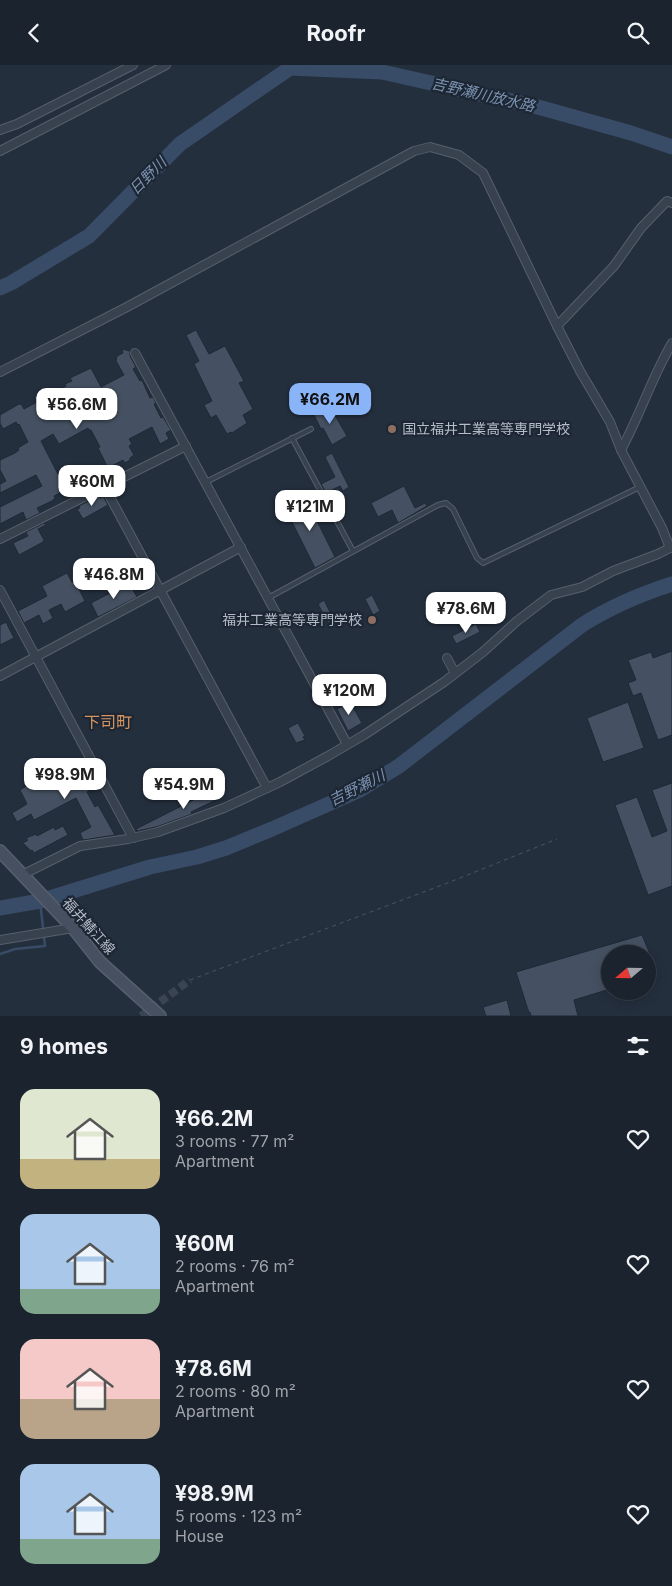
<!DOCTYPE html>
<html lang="en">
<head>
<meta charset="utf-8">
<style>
	body { margin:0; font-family:Inter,"Noto Sans JP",sans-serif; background:#282f3a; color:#f1f3f6; height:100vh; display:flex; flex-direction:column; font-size:19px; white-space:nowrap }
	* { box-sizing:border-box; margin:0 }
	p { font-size:16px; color:#a0a4aa }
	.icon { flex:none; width:28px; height:28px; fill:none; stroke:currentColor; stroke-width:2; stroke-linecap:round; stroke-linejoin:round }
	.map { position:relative; height:951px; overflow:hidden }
	.panel { display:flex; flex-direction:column; background:#1b232e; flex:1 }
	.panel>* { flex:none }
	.needle { width:32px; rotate:250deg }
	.tools { position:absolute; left:601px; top:880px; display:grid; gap:10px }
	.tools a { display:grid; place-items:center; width:55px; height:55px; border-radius:50%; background:#1b232e; box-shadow:0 2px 12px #0003,0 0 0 1px #39404a; font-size:25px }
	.price { position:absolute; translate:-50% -42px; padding:0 11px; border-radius:10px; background:#fff; color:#222; font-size:16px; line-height:32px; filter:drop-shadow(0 1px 2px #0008) }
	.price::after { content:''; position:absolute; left:50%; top:30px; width:15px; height:11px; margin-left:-8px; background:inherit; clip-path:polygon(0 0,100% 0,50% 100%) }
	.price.on { background:#8ab4f8; color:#111 }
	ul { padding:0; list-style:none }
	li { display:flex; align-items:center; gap:15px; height:125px; padding:0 20px }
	li span { display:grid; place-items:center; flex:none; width:140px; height:100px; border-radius:15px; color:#555 }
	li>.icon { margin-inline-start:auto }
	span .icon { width:60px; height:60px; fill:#fffc; stroke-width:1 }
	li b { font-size:21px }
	h2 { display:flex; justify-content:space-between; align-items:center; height:60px; padding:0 20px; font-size:21px }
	header { display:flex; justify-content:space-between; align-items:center; height:65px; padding:0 20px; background:#1b232e; font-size:22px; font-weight:700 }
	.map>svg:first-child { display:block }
</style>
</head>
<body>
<header><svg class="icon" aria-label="back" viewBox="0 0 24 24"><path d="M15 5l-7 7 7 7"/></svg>Roofr<svg class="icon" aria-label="search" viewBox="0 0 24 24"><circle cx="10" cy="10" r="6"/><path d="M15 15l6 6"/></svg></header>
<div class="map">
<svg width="672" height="951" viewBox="0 0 672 951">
	<rect width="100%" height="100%" fill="#242f3e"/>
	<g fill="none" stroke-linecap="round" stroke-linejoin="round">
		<path stroke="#394c67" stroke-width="2.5" d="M 0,889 L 15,884 L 45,881 L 40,836"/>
		<g stroke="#394c67" stroke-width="15">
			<path d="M 290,3 L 382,7 L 538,42 L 631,68 L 672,82"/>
			<path d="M 0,223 L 11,218 L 89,171 L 180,79 L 290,3 L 298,0"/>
			<path d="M 0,843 L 40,836 L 150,802 L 197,792 L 226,783 L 272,764 L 358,726 L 399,701 L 582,560 C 610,542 641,529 672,519"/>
		</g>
	</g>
	<g fill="#455162" stroke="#1f2835">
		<path d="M 196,265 L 209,289 L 225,281 L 244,316 L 239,318 L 253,344 L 243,350 L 247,358 L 232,368 L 231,367 L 227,369 L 216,350 L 211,353 L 204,340 L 212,336 L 194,299 L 199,296 L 186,270 Z"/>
		<path d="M 122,284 L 130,286 L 130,291 L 136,302 L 133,304 L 140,316 L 142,315 L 150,333 L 153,332 L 156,338 L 154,339 L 161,353 L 163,352 L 171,365 L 166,368 L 169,374 L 160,379 L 152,362 L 129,374 L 132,379 L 129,381 L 134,390 L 130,393 L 130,395 L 125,398 L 123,395 L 108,403 L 98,383 L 100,382 L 91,365 L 89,365 L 88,363 L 59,379 L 53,369 L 41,376 L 66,425 L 54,431 L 55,433 L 52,436 L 37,443 L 40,448 L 26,455 L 23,447 L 0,459 L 0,442 L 42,421 L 36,410 L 0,428 L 0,419 L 6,416 L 0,405 L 0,395 L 15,388 L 19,385 L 18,383 L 28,377 L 19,359 L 18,360 L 16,357 L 3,364 L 0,358 L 0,350 L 19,339 L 21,339 L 24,344 L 37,337 L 34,332 L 42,327 L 45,332 L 66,321 L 65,319 L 72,316 L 70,313 L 91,303 L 101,322 L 124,310 L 116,296 L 117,291 L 123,288 Z"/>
		<path d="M 329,340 L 347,371 L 332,380 L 323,363 L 321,364 L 313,348 Z"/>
		<path d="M 332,388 L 349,422 L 343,426 L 340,421 L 326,428 L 321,419 L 335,412 L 325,392 Z"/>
		<path d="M 404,421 L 415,443 L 425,438 L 427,441 L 398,458 L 392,445 L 378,452 L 371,438 Z"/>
		<path d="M 99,431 L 100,433 L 103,431 L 108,440 L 83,454 L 77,444 L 80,443 L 79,441 Z"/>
		<path d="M 305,432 L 335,492 L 315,503 L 284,441 Z"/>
		<path d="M 44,458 L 46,460 L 38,464 L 44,475 L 43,477 L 19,490 L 13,478 L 28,471 L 26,467 Z"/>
		<path d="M 67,508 L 72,517 L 75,516 L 85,536 L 65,547 L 61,539 L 49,545 L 53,553 L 43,559 L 39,550 L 24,558 L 18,546 L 47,531 L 42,521 Z"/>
		<path d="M 129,518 L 137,532 L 98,552 L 91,538 Z"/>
		<path d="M 372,530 L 380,546 L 373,550 L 365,534 Z"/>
		<path d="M 324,535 L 334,555 L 328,558 L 318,539 Z"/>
		<path d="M 6,557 L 14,573 L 0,580 L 0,560 Z"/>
		<path d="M 476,559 L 480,567 L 456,579 L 452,571 Z"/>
		<path d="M 672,586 L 672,670 L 658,675 L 641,628 L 633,631 L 628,618 L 636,615 L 628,595 L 651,587 L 653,593 Z"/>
		<path d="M 350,637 L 362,658 L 348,666 L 337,644 Z"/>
		<path d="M 628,637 L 644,683 L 603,697 L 587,653 Z"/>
		<path d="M 298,658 L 305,671 L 303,672 L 305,675 L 296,678 L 288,663 Z"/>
		<path d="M 80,696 L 94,723 L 87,727 L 95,742 L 98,740 L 115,770 L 83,775 L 80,768 L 91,762 L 76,733 L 34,755 L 31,749 L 17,757 L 12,748 L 27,739 L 20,725 L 28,720 L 29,723 Z"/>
		<path d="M 672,718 L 672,821 L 648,830 L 615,740 L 637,732 L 652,772 L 667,766 L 652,725 Z"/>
		<path d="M 217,723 L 222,732 L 191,747 L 192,749 L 156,762 L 137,766 L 136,764 Z"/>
		<path d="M 63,761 L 68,770 L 34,788 L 32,785 L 31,786 L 23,778 L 28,775 L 26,773 L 36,769 L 37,771 L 54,762 L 55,765 Z"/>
		<path d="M 642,870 L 650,889 L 610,889 L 610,924 L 574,935 L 578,951 L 531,951 L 530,947 L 529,948 L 516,907 Z"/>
		<path d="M 507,935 L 511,951 L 486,951 L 483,942 Z"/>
	</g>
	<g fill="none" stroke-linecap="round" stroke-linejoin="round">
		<path stroke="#3a4453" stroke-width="8" stroke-dasharray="8 4" stroke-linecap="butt" d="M 141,951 L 190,915"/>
		<defs>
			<g id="service">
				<path d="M 292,373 L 353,486"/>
				<path d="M 206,417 L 311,364"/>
				<path d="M 268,533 L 438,440 L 446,438 L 453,444 L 477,493 L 483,498 L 640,422"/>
			</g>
			<g id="minor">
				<path d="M 0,65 L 17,59 L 133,0"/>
				<path d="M 0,86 L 166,0"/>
				<path d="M 557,261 L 614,201 L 641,163 L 667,136 L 672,138"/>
				<path d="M 135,288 L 347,679"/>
				<path d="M 0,307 L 127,242 L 414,86 L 430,82 L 459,90 L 483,108 L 557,261 L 580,306 L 610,357 L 621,385 L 662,463 L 670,483"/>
				<path d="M 621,385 C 640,350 652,312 672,278"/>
				<path d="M 104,421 L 267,723"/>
				<path d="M 0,474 L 186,381"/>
				<path d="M 0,525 L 133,773"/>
				<path d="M 447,593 L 455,608"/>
				<path d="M 0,611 L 241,482"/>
				<path d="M 22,810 L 80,781 L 128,774 L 158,767 L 224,743 L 280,717 L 328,691 L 364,670 L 444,617 L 483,587 L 517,556 L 551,530 L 582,522 L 613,506 L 658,489 L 672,482"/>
				<path d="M 0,875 L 73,863"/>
			</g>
			<path id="secondary" d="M 0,786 L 73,863 L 100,897 L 160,951"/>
		</defs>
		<use href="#service" stroke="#565f6c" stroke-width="6"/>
		<use href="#minor" stroke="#565f6c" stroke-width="10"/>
		<use href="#secondary" stroke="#565f6c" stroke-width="14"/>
		<path stroke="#44595c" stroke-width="1" stroke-dasharray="4 4" stroke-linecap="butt" d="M 190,915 L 450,817 L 557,774"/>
		<use href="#service" stroke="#38414e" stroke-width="4"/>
		<use href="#minor" stroke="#38414e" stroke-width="8"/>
		<use href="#secondary" stroke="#465061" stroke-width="11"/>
	</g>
	<g fill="#8d6e63" stroke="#1d2633" stroke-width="2">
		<circle cx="392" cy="364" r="5"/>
		<circle cx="372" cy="555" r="5"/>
	</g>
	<g text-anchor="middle" stroke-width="4.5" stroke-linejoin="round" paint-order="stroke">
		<g font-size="14" fill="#b4bcc9" stroke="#1d2633" text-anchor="start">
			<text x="402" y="369">国立福井工業高等専門学校</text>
			<text x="362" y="560" text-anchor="end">福井工業高等専門学校</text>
		</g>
		<g font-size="14" fill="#b4bcc9" stroke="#1d2633">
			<text transform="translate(89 861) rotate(48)" y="5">福井鯖江線</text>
		</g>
		<g font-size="15" font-style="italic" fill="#7c92b1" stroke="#1d2633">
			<text transform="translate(483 30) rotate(13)" y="5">吉野瀬川放水路</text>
			<text transform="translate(148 111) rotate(-45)" y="5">日野川</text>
			<text transform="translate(357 723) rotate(-27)" y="5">吉野瀬川</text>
		</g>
		<g font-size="16" fill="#d59563" stroke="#1d2633">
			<text x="108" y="663">下司町</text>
		</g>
	</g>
</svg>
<div class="tools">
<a><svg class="needle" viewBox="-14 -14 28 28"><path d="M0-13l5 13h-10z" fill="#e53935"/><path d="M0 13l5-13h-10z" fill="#a0a4aa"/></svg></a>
</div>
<b class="price on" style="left:330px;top:360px">¥66.2M</b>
<b class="price" style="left:77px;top:365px">¥56.6M</b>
<b class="price" style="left:92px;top:442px">¥60M</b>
<b class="price" style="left:310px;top:467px">¥121M</b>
<b class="price" style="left:114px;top:535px">¥46.8M</b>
<b class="price" style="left:466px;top:569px">¥78.6M</b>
<b class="price" style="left:349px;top:651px">¥120M</b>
<b class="price" style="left:65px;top:735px">¥98.9M</b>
<b class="price" style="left:184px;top:745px">¥54.9M</b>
</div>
<section class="panel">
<h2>9 homes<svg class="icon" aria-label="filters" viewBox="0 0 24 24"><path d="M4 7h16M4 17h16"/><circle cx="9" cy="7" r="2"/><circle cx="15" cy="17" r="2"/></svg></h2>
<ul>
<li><span style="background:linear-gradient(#dfe7d0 70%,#c2b280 0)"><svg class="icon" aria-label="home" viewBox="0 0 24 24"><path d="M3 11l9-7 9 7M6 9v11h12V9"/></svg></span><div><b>¥66.2M</b><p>3 rooms · 77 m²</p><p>Apartment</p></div><svg class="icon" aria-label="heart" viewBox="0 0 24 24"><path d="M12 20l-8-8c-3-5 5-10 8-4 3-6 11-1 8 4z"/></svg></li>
<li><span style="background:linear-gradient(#a9c7e8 75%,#7fa58c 0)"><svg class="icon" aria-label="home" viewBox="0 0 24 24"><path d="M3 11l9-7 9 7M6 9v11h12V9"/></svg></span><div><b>¥60M</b><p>2 rooms · 76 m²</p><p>Apartment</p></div><svg class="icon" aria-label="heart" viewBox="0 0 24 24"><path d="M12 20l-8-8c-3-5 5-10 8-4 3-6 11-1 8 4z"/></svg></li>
<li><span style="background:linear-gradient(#f6c9c9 60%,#b9a48a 0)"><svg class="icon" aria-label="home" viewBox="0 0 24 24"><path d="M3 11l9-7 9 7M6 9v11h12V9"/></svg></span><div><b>¥78.6M</b><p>2 rooms · 80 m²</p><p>Apartment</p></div><svg class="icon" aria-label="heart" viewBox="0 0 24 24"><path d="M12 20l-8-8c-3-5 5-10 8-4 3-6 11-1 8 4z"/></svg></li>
<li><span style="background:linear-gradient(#a9c7e8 75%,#7fa58c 0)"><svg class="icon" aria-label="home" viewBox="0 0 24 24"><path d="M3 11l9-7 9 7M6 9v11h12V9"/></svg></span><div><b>¥98.9M</b><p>5 rooms · 123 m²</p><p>House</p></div><svg class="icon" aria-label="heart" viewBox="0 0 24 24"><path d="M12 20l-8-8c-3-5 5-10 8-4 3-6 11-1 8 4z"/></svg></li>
</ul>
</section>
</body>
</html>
